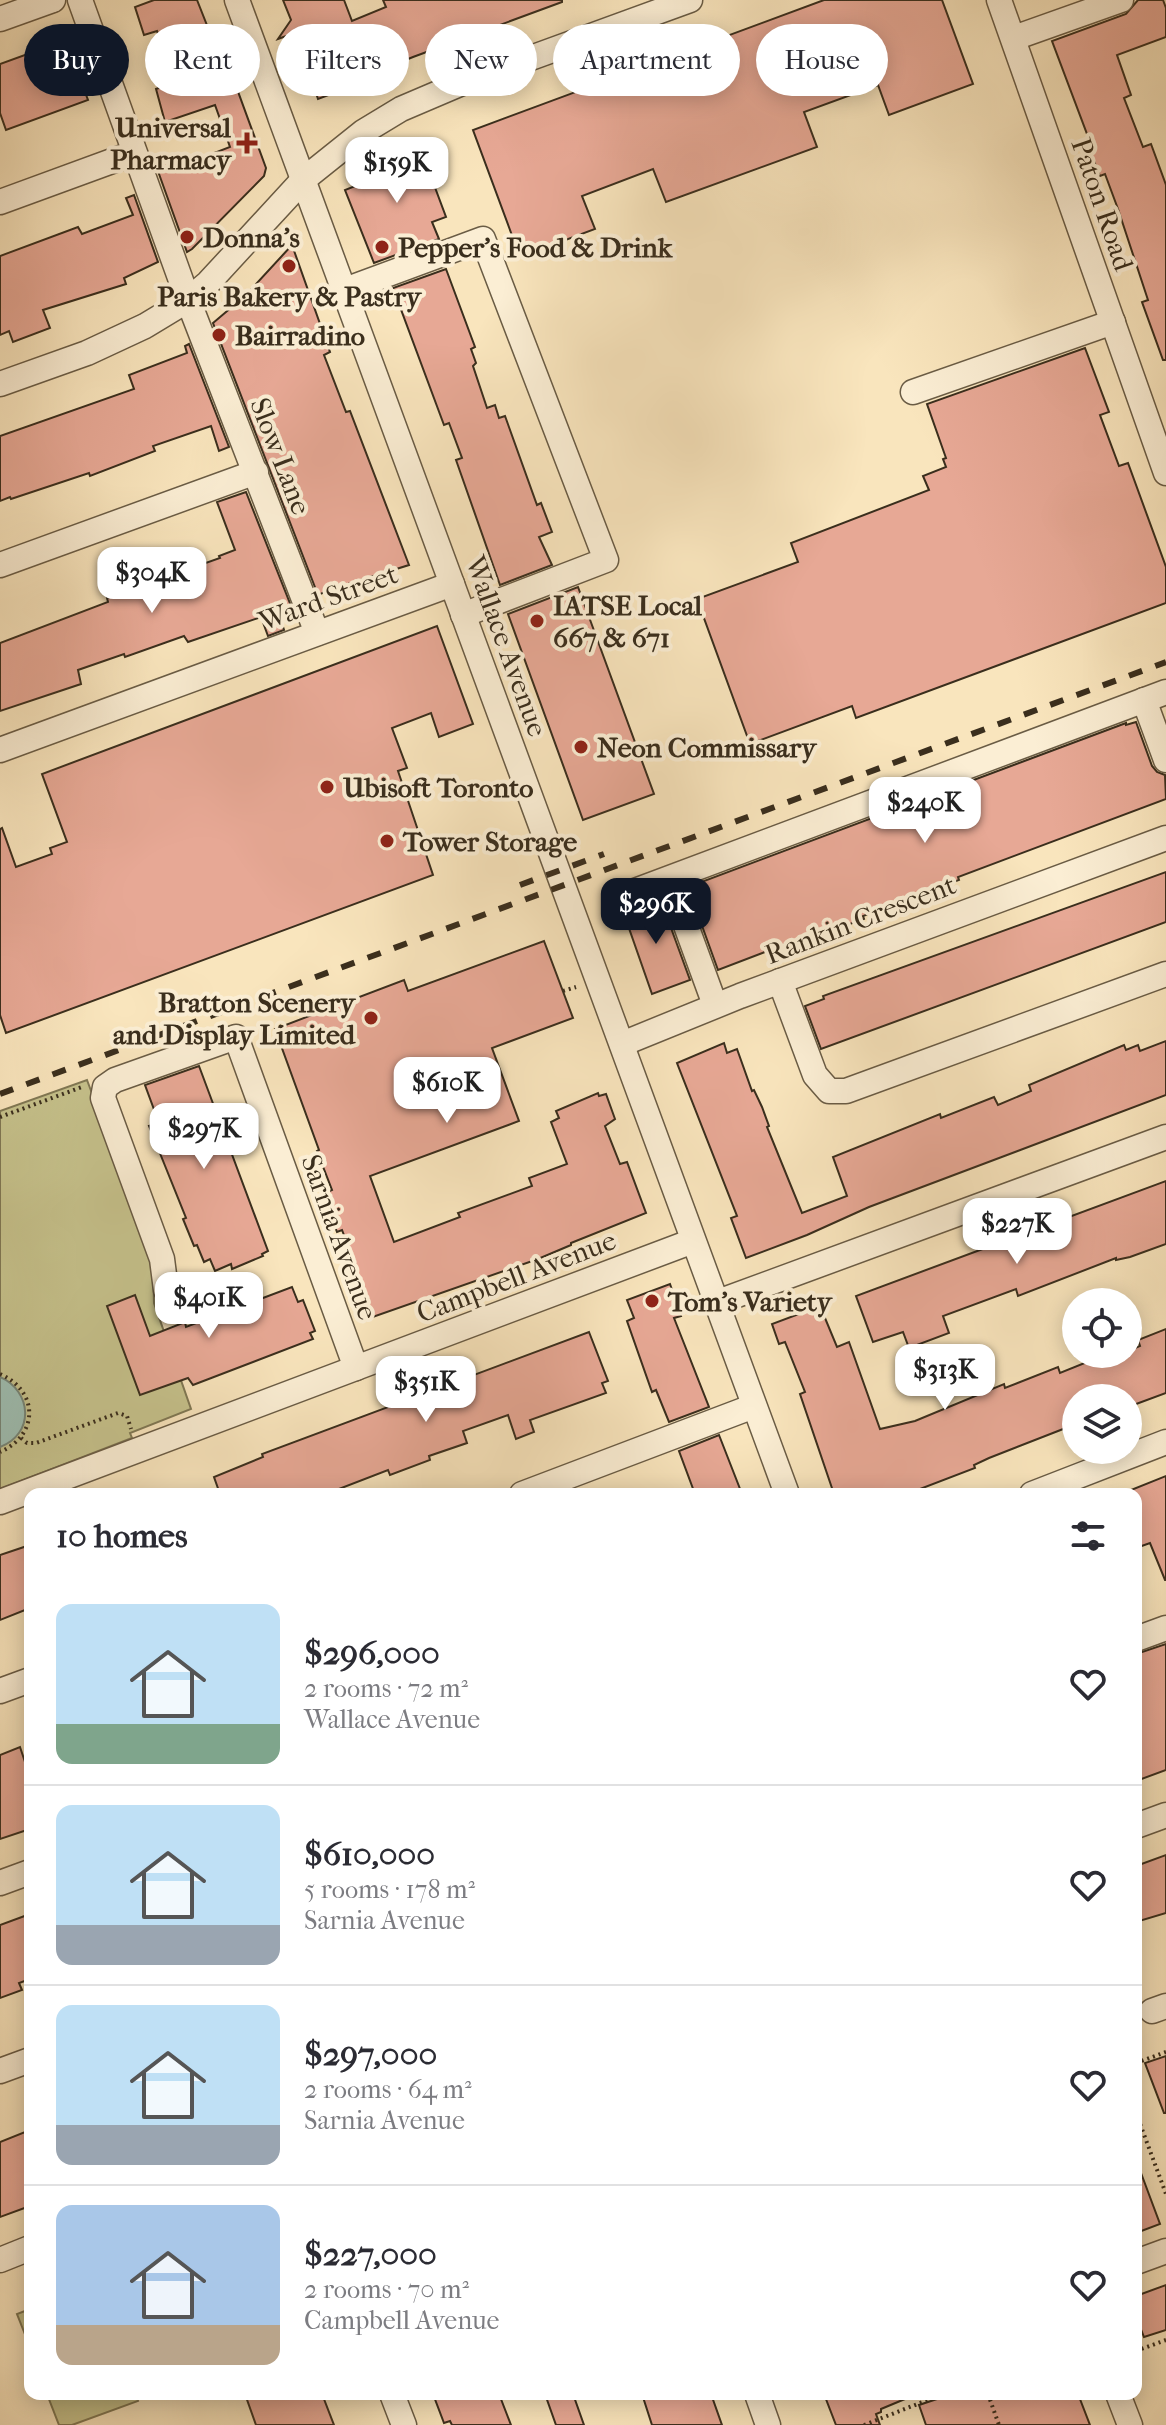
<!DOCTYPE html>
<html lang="en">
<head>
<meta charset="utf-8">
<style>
	body { margin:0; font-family:"IM FELL French Canon",serif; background:#f2f2f3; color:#2b2b33; height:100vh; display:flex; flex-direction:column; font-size:30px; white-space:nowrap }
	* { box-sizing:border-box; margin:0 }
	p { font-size:26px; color:#7c7c81 }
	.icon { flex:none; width:44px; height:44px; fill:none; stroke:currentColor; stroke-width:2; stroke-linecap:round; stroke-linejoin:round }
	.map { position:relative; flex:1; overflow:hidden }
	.panel { position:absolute; left:24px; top:1488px; width:1118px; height:912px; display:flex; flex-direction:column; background:#fff; border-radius:16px; box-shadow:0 4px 20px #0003 }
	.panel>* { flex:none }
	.banner { position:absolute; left:24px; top:24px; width:1118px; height:72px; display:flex; gap:16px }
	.tools { position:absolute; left:1062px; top:1288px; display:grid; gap:16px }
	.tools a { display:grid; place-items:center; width:80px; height:80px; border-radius:50%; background:#fff; box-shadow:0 4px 20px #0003; font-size:40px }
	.price { position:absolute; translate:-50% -68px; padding:0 18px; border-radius:16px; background:#fff; color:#222; font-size:26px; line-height:52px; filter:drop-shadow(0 2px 4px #0008) }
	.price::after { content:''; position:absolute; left:50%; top:48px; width:24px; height:18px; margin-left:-12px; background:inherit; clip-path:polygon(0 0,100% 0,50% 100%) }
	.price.active { background:#111827; color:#fff }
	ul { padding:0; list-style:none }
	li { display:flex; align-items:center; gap:24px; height:200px; padding:0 32px }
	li+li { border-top:2px solid #e1e1e2 }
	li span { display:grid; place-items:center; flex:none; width:224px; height:160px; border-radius:16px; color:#555 }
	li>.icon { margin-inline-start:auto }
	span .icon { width:96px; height:96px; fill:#fffc; stroke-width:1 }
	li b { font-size:34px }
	h2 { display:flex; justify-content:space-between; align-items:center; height:96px; padding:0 32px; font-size:34px }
	.pill { padding:0 28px; border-radius:36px; background:#fff; box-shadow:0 4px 20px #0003; font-size:28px; line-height:72px }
	.pill.active { background:#111827; color:#fff }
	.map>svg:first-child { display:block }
</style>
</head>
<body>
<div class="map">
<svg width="1166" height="2425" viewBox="0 0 1166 2425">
	<rect width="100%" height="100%" fill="#f9e5bd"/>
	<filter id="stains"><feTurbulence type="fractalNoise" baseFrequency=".0025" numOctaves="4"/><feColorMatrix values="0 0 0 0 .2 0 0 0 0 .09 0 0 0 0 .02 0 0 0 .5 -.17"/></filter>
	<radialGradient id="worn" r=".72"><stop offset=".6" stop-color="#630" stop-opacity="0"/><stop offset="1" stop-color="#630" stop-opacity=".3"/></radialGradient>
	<g fill="#c6c28c" stroke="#807854" stroke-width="2">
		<path d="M 87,1080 L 153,1257 L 154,1303 L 191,1409 L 130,1433 L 132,1438 L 0,1489 L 0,1111 Z"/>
		<path d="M 30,2309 L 30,2347 L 17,2314 Z"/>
		<path d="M 47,2394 L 136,2394 L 138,2401 L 72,2425 L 59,2425 Z"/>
	</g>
	<path fill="#9ebfb3" stroke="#768577" stroke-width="2" d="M 0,1377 C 32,1391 35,1434 0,1447 Z"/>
	<g fill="#e7a895" stroke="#3a2e1d" stroke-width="2">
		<path d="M 154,0 L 197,0 L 216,48 L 219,47 L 231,79 L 233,78 L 266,168 L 264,176 L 192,249 L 187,252 L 154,160 L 168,156 L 173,169 L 230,147 L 215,105 L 165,122 L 156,89 L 176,82 L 157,31 L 144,35 L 135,7 Z"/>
		<path d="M 283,0 L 344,0 L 352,21 L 386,7 L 383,0 L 562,0 L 562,2 L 413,57 L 364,77 L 366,81 L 318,99 L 316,93 L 312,94 L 304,70 L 324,63 L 311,27 L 278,39 L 291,20 Z"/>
		<path d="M 824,0 L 942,0 L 973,84 L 889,115 L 878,85 L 804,112 L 817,147 L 666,202 L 653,169 L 582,196 L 595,229 L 520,257 L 473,130 Z"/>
		<path d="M 1138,0 L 1163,0 L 1166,8 L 1166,37 L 1117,55 L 1131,95 L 1124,98 L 1143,147 L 1151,144 L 1166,185 L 1166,360 L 1163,360 L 1142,302 L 1148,300 L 1118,209 L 1105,174 L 1100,176 L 1090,151 L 1093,150 L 1052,41 L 1126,14 Z"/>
		<path d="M 77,36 L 96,89 L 85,92 L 88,100 L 6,130 L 0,113 L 0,64 Z"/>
		<path d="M 418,142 L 446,217 L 432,222 L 439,239 L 374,263 L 345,190 L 373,179 L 370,170 Z"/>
		<path d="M 134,195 L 158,262 L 124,278 L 126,284 L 43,310 L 50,328 L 13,342 L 9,331 L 0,335 L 0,256 L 78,227 L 82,234 L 133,215 L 126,198 Z"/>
		<path d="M 292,245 L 330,352 L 324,355 L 346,412 L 350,411 L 409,565 L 332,589 L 318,595 L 213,323 L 246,295 Z"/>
		<path d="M 446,269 L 475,347 L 471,349 L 476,363 L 473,366 L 487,408 L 495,405 L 499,418 L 505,416 L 537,505 L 541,503 L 552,532 L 539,537 L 552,565 L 500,585 L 456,460 L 462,458 L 449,423 L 444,425 L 393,288 Z"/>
		<path d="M 189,344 L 229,447 L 219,451 L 211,426 L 153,446 L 155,451 L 90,476 L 89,473 L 11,499 L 10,497 L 0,501 L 0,436 L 134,389 L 129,375 L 187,353 L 185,346 Z"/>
		<path d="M 1085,348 L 1109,412 L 1100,415 L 1119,466 L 1128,463 L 1166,567 L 1166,603 L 856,718 L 852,706 L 750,744 L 697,599 L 798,562 L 791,543 L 929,490 L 923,476 L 946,467 L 943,459 L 946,458 L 927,404 Z"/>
		<path d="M 246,492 L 291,606 L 278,611 L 284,630 L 268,636 L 261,617 L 188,642 L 184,636 L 125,657 L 124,654 L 78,670 L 81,684 L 0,711 L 0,643 L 108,602 L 107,598 L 220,558 L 219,556 L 235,550 L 217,502 Z"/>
		<path d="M 578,587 L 654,794 L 583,820 L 508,614 Z"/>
		<path d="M 437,626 L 473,724 L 439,737 L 431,713 L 392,728 L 407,768 L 398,771 L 433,875 L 6,1033 L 0,1015 L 0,829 L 2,828 L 16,867 L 52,854 L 50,848 L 67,842 L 42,774 Z"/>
		<path d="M 1136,722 L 1152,766 L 1157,772 L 1165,775 L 1166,799 L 958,877 L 959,880 L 863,916 L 864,919 L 836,929 L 835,925 L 718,970 L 688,887 L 1126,723 L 1126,725 Z"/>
		<path d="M 1166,872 L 1166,922 L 821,1049 L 805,1006 L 824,999 L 823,996 Z"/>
		<path d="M 660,898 L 690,980 L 652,994 L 623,911 Z"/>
		<path d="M 544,941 L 573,1018 L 492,1048 L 519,1121 L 370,1176 L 394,1242 L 460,1217 L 458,1213 L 532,1186 L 529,1178 L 567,1164 L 551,1122 L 559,1118 L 556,1111 L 598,1093 L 599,1096 L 606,1094 L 615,1119 L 605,1126 L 620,1164 L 627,1162 L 646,1213 L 571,1243 L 571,1245 L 538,1259 L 367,1319 L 348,1268 L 356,1266 L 342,1230 L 337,1232 L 323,1194 L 332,1190 L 317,1151 L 319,1150 L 275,1029 L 404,980 L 408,991 Z"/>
		<path d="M 1166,1041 L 1166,1095 L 869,1207 L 807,1235 L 746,1258 L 731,1218 L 737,1216 L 677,1063 L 724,1043 L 727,1053 L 737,1049 L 752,1091 L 754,1090 L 762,1107 L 769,1126 L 767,1127 L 802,1213 L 847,1196 L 833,1157 L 940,1114 L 941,1118 L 994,1097 L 998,1105 L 1031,1091 L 1029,1085 L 1124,1045 L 1126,1050 L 1138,1045 L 1140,1051 Z"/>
		<path d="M 199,1066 L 268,1251 L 262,1254 L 263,1256 L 232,1269 L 231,1264 L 215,1271 L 210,1259 L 204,1262 L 197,1245 L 194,1246 L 183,1219 L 186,1218 L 149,1126 L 159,1123 L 145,1085 Z"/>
		<path d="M 1166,1181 L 1166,1244 L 1130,1257 L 1116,1260 L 1116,1258 L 1018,1296 L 1016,1289 L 943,1316 L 949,1333 L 909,1348 L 903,1332 L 873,1342 L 856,1296 Z"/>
		<path d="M 670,1284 L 681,1316 L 674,1318 L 709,1407 L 669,1422 L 656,1390 L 652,1392 L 627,1321 L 634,1318 L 627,1300 Z"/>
		<path d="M 292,1287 L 298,1302 L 303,1300 L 315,1331 L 310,1333 L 313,1339 L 193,1385 L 188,1378 L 140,1395 L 107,1306 L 135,1295 L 150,1336 L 185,1322 L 186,1327 Z"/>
		<path d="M 820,1306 L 837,1347 L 849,1342 L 880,1429 L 915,1421 L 1004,1384 L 1005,1388 L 1058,1367 L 1060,1373 L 1092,1360 L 1094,1364 L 1119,1354 L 1128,1354 L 1128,1351 L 1140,1346 L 1138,1340 L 1166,1329 L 1166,1393 L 1128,1407 L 1128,1398 L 1076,1398 L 1076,1424 L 989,1458 L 974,1465 L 975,1468 L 907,1494 L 834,1494 L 800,1394 L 805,1392 L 785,1342 L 779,1344 L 772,1324 Z"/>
		<path d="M 589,1332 L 608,1381 L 602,1383 L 606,1393 L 530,1420 L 534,1432 L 516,1439 L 508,1415 L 463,1431 L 467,1443 L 429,1456 L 430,1460 L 390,1475 L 388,1470 L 326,1494 L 220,1494 L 214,1477 L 263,1457 L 262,1454 Z"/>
		<path d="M 719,1435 L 742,1494 L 695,1494 L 679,1451 Z"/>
		<path d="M 1166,1476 L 1166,1580 L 1165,1580 L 1150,1543 L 1136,1548 L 1136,1494 L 1133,1494 L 1131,1490 Z"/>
		<path d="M 30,1545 L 30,1608 L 0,1620 L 0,1555 Z"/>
		<path d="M 1166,1644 L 1166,1770 L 1136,1781 L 1136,1654 Z"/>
		<path d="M 20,1747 L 30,1777 L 30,1829 L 0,1839 L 0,1755 Z"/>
		<path d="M 1166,1855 L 1166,1913 L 1136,1922 L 1136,1866 Z"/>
		<path d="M 30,1914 L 30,1979 L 19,1983 L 22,1990 L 0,1998 L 0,1925 Z"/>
		<path d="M 1166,2056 L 1166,2113 L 1164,2113 L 1145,2063 Z"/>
		<path d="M 25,2132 L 30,2145 L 30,2206 L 0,2217 L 0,2142 Z"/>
		<path d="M 1138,2165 L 1160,2224 L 1136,2233 L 1136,2166 Z"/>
		<path d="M 1166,2285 L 1166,2330 L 1144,2337 L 1136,2317 L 1136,2296 Z"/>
		<path d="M 245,2394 L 322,2394 L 334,2425 L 256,2425 Z"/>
		<path d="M 433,2394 L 499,2394 L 511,2425 L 452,2425 L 450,2421 L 444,2423 Z"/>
		<path d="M 545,2394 L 573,2394 L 584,2425 L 556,2425 Z"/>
		<path d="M 642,2394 L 711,2394 L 722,2425 L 652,2425 Z"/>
		<path d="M 824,2394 L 917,2394 L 881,2409 L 881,2412 L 876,2414 L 880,2425 L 836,2425 Z"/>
		<path d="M 952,2394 L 1078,2394 L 1090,2425 L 926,2425 L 919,2405 Z"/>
	</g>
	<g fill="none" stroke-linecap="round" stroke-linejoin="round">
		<defs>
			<g id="minor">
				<path d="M 80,0 L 188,300 L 317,633"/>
				<path d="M 237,0 L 787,1494"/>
				<path d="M 999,0 L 1166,473"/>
				<path d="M 0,19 L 53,0"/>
				<path d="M 1014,38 L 1121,0"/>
				<path d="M 0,202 L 134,153"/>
				<path d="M 345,290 L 483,239 L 606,560 L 463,615"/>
				<path d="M 0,384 L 87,353 L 145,326 L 188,300 L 208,283 L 303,180 L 363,132 L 401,109 L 462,83 L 690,0"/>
				<path d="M 913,392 L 1113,322"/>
				<path d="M 0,565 L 256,472"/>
				<path d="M 1144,700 L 1166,760"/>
				<path d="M 0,750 L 452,584"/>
				<path d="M 669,879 L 715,1005"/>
				<path d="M 619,897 L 1166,692"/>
				<path d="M 780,981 L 815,1075 L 829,1091 L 846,1091 L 1166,974"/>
				<path d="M 622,1044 L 740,996 L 1166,838"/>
				<path d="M 166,1290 L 162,1259 L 103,1098 L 105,1087 L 115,1080 L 236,1037 L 356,1368"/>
				<path d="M 718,1302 L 1166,1137"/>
				<path d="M 522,1494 L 754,1406"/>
				<path d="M 1032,1494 L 1166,1442"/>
				<path d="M 0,1502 L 693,1241"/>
				<path d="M 1136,1639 L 1166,1628"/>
				<path d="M 0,1691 L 30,1680"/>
				<path d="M 1136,1826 L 1166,1815"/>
				<path d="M 0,1883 L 30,1872"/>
				<path d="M 1152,2011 L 1166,2006"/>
				<path d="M 0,2071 L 30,2060"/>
				<path d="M 0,2260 L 30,2248"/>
				<path d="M 1136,2262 L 1166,2251"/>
				<path d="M 392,2394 L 404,2425"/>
				<path d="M 757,2394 L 768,2425"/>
				<path d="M 1118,2394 L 1130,2425"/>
			</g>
		</defs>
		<use href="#minor" stroke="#6a5c45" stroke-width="27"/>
		<g stroke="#3a2e1d" stroke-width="4" stroke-dasharray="2 4" stroke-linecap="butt">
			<path d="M 563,991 L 576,987"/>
			<path d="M 0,1117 L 82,1087"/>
			<path d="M 0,1374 C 39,1391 39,1435 0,1452"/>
			<path d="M 21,1438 L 27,1443 L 36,1443 L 118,1413 L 127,1416 L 131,1429"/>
			<path d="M 1136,2063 L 1166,2052"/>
			<path d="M 1136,2113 L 1166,2194"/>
			<path d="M 1136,2351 L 1166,2340"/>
			<path d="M 988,2394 L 999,2425"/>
			<path d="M 864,2425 L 943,2394"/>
		</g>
		<use href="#minor" stroke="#fbeed4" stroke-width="24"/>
		<g stroke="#3a2e1d" stroke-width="6" stroke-dasharray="14 14" stroke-linecap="butt">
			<path d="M 520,885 L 604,854"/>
			<path d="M 0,1094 L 1166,662"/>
		</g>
	</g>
	<g fill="#8f2418" stroke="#fbeed4" stroke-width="3">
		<path d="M243 131h8v8h8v8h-8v8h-8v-8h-8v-8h8z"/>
		<circle cx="187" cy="237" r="8"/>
		<circle cx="382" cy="247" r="8"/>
		<circle cx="289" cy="266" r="8"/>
		<circle cx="219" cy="335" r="8"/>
		<circle cx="537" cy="621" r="8"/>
		<circle cx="581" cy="747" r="8"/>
		<circle cx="327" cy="787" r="8"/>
		<circle cx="387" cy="841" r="8"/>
		<circle cx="371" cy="1018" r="8"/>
		<circle cx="652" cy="1301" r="8"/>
	</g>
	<g text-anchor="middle" stroke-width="8" stroke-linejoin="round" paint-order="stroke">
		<g font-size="28" font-weight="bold" fill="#3a2e1d" stroke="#fbeed4" text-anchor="start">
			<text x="231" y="137" text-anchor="end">Universal<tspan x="231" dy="32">Pharmacy</tspan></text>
			<text x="203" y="247">Donna's</text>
			<text x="398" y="257">Pepper's Food &amp; Drink</text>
			<text x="289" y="306" text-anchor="middle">Paris Bakery &amp; Pastry</text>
			<text x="235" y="345">Bairradino</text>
			<text x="553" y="615">IATSE Local<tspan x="553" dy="32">667 &amp; 671</tspan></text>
			<text x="597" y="757">Neon Commissary</text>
			<text x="343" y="797">Ubisoft Toronto</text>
			<text x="403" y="851">Tower Storage</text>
			<text x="355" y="1012" text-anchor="end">Bratton Scenery<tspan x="355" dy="32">and Display Limited</tspan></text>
			<text x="668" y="1311">Tom's Variety</text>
		</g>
		<g font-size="28" fill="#3a2e1d" stroke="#fbeed4">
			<text transform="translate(1103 204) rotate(71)" y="10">Paton Road</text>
			<text transform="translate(281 456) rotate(69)" y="10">Slow Lane</text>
			<text transform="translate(328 597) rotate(-20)" y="10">Ward Street</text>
			<text transform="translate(507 646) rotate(70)" y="10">Wallace Avenue</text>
			<text transform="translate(860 919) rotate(-21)" y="10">Rankin Crescent</text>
			<text transform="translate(340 1237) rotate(70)" y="10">Sarnia Avenue</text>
			<text transform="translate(516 1276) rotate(-21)" y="10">Campbell Avenue</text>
		</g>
	</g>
	<rect width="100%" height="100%" filter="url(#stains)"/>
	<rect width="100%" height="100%" fill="url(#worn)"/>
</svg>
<div class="tools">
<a><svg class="icon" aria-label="locate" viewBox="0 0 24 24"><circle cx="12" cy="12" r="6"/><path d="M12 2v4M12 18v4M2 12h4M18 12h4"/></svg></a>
<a><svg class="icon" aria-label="layers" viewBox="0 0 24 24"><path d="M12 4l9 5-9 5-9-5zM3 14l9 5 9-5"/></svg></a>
</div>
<b class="price" style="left:397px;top:205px">$159K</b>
<b class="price" style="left:152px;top:615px">$304K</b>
<b class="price" style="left:925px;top:845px">$240K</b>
<b class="price active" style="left:656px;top:946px">$296K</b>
<b class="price" style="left:447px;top:1125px">$610K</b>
<b class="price" style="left:204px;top:1171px">$297K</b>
<b class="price" style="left:1017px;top:1266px">$227K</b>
<b class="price" style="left:209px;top:1340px">$401K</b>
<b class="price" style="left:945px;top:1412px">$313K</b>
<b class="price" style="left:426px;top:1424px">$351K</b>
<div class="banner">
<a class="pill active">Buy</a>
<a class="pill">Rent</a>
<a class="pill">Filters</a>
<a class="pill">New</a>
<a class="pill">Apartment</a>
<a class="pill">House</a>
</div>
<section class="panel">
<h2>10 homes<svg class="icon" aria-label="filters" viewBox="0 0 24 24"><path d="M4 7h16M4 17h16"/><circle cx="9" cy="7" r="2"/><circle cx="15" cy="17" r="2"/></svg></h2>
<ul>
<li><span style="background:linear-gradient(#bfe0f5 75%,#7fa58c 0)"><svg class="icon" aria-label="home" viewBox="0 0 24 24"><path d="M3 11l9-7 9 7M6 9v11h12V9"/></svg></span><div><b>$296,000</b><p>2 rooms · 72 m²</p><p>Wallace Avenue</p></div><svg class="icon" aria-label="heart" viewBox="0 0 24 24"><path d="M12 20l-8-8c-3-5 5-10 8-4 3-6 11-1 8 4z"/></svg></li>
<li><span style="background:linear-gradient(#bfe0f5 75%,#9aa5b1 0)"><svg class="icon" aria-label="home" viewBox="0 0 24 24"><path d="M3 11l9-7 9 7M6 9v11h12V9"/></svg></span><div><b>$610,000</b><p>5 rooms · 178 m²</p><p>Sarnia Avenue</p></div><svg class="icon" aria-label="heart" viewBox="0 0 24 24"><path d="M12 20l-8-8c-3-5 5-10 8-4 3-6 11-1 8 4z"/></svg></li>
<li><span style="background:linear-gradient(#bfe0f5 75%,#9aa5b1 0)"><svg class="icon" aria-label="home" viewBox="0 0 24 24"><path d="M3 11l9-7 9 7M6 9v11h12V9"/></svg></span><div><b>$297,000</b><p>2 rooms · 64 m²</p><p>Sarnia Avenue</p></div><svg class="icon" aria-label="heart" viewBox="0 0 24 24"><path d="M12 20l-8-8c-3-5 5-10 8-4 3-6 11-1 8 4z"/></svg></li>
<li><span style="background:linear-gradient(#a9c7e8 75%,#b9a48a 0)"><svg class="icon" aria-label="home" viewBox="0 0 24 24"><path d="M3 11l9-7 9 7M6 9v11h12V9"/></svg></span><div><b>$227,000</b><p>2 rooms · 70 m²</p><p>Campbell Avenue</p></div><svg class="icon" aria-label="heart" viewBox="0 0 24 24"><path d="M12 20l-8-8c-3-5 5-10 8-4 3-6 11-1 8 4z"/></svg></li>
</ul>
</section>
</div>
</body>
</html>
